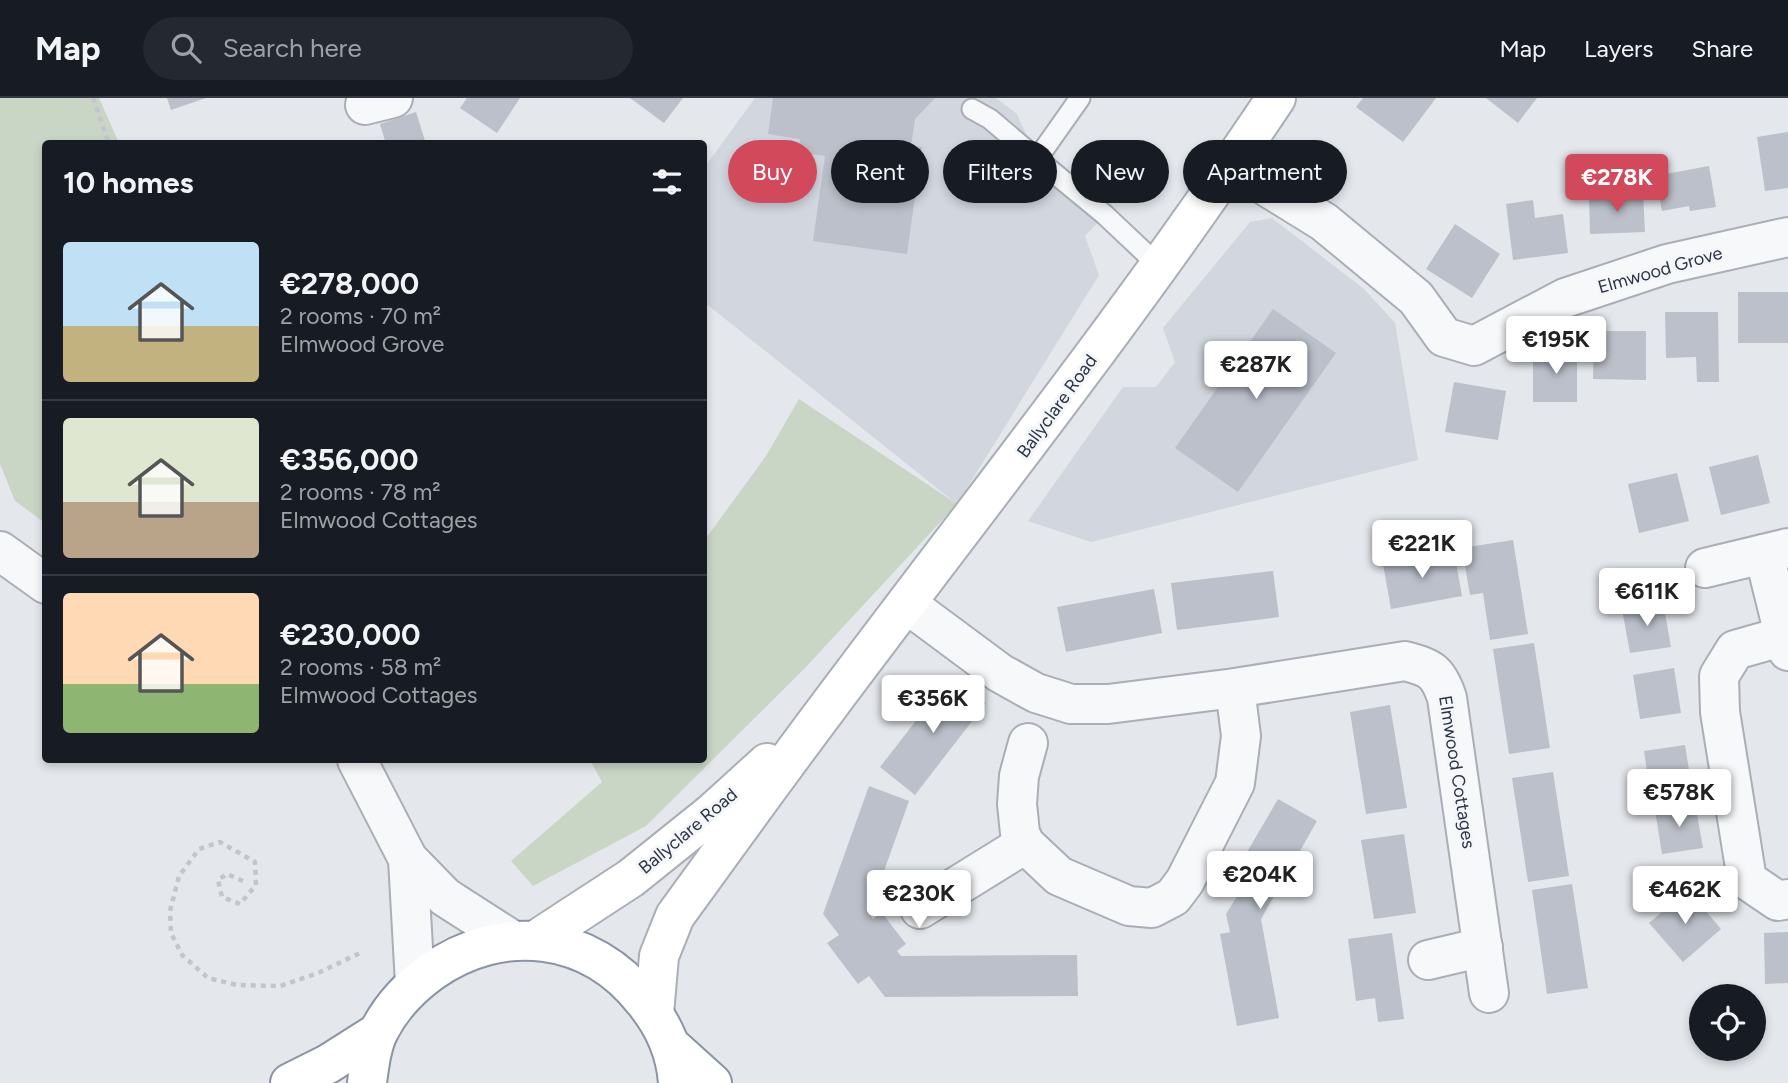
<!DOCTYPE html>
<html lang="en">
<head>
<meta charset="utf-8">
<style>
	body { margin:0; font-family:Figtree,sans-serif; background:#242831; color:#f1f3f6; height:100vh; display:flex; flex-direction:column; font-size:26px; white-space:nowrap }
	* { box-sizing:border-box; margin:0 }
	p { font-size:23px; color:#9ea1a6 }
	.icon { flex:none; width:38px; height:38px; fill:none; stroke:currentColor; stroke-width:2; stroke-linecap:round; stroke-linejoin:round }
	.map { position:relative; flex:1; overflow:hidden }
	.details { position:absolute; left:42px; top:42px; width:665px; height:623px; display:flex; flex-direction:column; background:#171b24; border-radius:7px; box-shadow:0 4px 10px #0003 }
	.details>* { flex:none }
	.hud { position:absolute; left:728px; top:42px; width:665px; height:63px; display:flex; gap:14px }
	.fabs { position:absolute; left:1689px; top:886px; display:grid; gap:14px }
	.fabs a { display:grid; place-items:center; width:77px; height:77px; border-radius:50%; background:#171b24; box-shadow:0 4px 10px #0003; font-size:35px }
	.price { position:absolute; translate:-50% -60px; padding:0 16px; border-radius:7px; background:#fff; color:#222; font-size:23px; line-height:46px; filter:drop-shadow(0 2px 4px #0008) }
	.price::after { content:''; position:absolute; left:50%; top:42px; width:21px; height:16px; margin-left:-10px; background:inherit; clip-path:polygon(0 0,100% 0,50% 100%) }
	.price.current { background:#d1495b; color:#fff }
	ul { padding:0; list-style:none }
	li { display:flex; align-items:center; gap:21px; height:175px; padding:0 21px }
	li+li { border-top:2px solid #363941 }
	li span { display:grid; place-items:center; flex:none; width:196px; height:140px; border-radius:7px; color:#555 }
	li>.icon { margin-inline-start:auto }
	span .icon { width:84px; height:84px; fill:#fffc; stroke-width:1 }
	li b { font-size:30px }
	h2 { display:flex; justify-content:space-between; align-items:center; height:84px; padding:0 21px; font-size:30px }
	.pill { padding:0 24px; border-radius:32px; background:#171b24; box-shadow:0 4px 10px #0003; font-size:24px; line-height:63px }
	.pill.current { background:#d1495b; color:#fff }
	header { display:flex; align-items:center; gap:42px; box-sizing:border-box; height:98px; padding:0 35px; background:#171b24; border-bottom:2px solid #363941 }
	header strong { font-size:33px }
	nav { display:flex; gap:38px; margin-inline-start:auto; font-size:24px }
	.search { width:490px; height:63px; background:#242831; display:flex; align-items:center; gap:18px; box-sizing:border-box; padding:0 24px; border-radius:38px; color:#9ea1a6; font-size:26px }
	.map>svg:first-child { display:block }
</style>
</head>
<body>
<header>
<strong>Map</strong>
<div class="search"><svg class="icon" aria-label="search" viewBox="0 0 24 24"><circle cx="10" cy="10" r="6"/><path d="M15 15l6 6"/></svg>Search here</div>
<nav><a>Map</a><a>Layers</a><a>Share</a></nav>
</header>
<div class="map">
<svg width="1788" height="985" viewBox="0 0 1788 985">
	<rect width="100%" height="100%" fill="#e4e7ec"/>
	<g fill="#d2d6de">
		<path d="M 755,0 L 996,0 L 1017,16 L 1037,61 L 1105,117 L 1085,138 L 1099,177 L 957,406 L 704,204 L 704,70 Z"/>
		<path d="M 1272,120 L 1364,191 L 1395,225 L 1418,362 L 1091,444 L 1028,423 L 1123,289 L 1156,289 L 1175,264 L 1163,230 L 1250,124 Z"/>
	</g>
	<g fill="#c9d6c5">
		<path d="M 0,0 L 99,0 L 119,45 L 46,46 L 45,425 L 15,403 L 0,366 Z"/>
		<path d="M 799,301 L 957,406 L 805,570 L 646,728 L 533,788 L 511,763 L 602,684 L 590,662 L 704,662 L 704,443 L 766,358 Z"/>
	</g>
	<g fill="#bbc0ca">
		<path d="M 167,0 L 206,0 L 171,12 Z"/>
		<path d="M 467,0 L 520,0 L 497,35 L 460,10 Z"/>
		<path d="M 630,0 L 683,0 L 664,25 Z"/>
		<path d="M 773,0 L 935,0 L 915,21 L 911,48 L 922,49 L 907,156 L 813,143 L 825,58 L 798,54 L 800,41 L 768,36 Z"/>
		<path d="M 1363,0 L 1436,0 L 1403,44 L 1356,9 Z"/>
		<path d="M 1486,0 L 1537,0 L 1518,25 Z"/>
		<path d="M 416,14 L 426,46 L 386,46 L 380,26 Z"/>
		<path d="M 1788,34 L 1788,90 L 1765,93 L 1757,39 Z"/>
		<path d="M 1709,68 L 1716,109 L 1690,113 L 1689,108 L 1662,113 L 1655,78 Z"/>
		<path d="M 1643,95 L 1645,134 L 1590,136 L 1589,97 Z"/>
		<path d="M 1533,102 L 1535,120 L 1563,116 L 1568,155 L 1513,162 L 1506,106 Z"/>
		<path d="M 1455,126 L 1500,156 L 1472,200 L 1426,171 Z"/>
		<rect x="1738" y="194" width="50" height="51"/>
		<path d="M 1273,211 L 1336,255 L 1238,394 L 1175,350 Z"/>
		<path d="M 1665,214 L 1718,214 L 1719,284 L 1697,284 L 1696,259 L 1666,260 Z"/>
		<path d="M 1594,233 L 1646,233 L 1646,282 L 1593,281 Z"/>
		<path d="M 1554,249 L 1577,249 L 1577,304 L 1533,304 L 1533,256 L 1555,256 Z"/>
		<path d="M 1454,284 L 1506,293 L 1498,342 L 1445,334 Z"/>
		<path d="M 1758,357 L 1770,405 L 1721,417 L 1709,369 Z"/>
		<path d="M 1677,375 L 1689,423 L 1639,435 L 1628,386 Z"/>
		<path d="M 1513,442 L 1528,536 L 1490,542 L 1483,495 L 1470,497 L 1462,450 Z"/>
		<path d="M 1454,454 L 1462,498 L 1391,511 L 1383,466 Z"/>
		<path d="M 1273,473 L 1279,519 L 1177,532 L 1171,485 Z"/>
		<path d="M 1154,491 L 1162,535 L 1066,554 L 1057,509 Z"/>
		<path d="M 1663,504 L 1671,549 L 1630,555 L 1622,511 Z"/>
		<path d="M 1534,545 L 1550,650 L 1509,656 L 1493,551 Z"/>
		<path d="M 1674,570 L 1681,615 L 1640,621 L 1633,577 Z"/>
		<path d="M 951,578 L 986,605 L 915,697 L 880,669 Z"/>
		<path d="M 1390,607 L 1407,710 L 1366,716 L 1350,614 Z"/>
		<path d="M 1685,647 L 1692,691 L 1651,698 L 1644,653 Z"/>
		<path d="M 1553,674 L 1569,778 L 1528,784 L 1512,680 Z"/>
		<path d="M 869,688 L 909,703 L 869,815 L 873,821 L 882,815 L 906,846 L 897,853 L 901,858 L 1077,857 L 1078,898 L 885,899 L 869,878 L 858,886 L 827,845 L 839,837 L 823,816 Z"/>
		<path d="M 1278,701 L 1317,723 L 1261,821 L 1279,920 L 1237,928 L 1220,836 L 1230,834 L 1226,816 L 1241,792 L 1229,785 Z"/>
		<path d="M 1695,705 L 1703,750 L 1662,756 L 1655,712 Z"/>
		<path d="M 1404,736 L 1416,815 L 1374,821 L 1361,742 Z"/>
		<path d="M 1572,786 L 1588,890 L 1547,896 L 1532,792 Z"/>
		<path d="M 1688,792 L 1721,831 L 1683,864 L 1649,825 Z"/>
		<path d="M 1788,834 L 1788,885 L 1765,886 L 1764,835 Z"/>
		<path d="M 1392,835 L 1404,921 L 1378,924 L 1375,900 L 1356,903 L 1348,841 Z"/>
	</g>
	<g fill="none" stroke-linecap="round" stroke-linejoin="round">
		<defs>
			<g id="service">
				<path d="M 1080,0 L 1037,61 L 1105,117 L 1159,168"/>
				<path d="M 972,11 L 990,21 L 1037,61"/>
			</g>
			<g id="minor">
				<path d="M 365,7 L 393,0"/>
				<path d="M 1232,67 L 1324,124 L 1416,200 L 1444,239 L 1474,248 L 1565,200 L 1667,166 L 1788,139"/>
				<path d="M 0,453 L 46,486"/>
				<path d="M 1764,456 L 1788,553"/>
				<path d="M 1705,470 L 1788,450"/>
				<path d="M 907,506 L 1000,575 L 1036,595 L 1071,606 L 1108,606 L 1235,590 L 1405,563 C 1431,570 1438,573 1447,600 L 1489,895"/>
				<path d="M 1784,538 L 1735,552 L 1719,578 L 1720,614 L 1747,782 L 1778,803 L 1788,801"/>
				<path d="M 1028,645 L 1019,678 L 1017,706 L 1020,735 L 1025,746 L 1059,778 L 1129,808 L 1152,810 L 1173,799 L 1185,783 L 1235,685 L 1241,638 L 1235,590"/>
				<path d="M 357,662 L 408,761 L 445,799 L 512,842"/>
				<path d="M 408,761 L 415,886"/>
				<path d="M 920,811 L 1025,746"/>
				<path d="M 1428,862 L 1483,849"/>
			</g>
			<g id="secondary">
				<path d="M 536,842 L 631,780 L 712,715 L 767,665"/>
				<path d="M 654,916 L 659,858 L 675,818 C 726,748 776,678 828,609 C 979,407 1136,210 1276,0"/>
			</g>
			<g id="trunk">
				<path d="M 290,985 L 328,966 L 377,935"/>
				<path d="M 367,985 C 369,969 371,948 379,933 C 391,909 409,890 431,874 C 502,824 590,834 644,903 C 663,926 676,955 678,985"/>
			</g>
			<path id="motorway" d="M 671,948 L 712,985"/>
		</defs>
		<use href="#service" stroke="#a9aeb7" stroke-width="23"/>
		<use href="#minor" stroke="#a9aeb7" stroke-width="42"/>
		<use href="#secondary" stroke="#a9aeb7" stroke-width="42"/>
		<use href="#trunk" stroke="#8b94a3" stroke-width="42"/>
		<use href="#motorway" stroke="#8b94a3" stroke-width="42"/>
		<g stroke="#c2c5cb" stroke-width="4.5" stroke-dasharray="5 5" stroke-linecap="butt">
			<path d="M 93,0 L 109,46"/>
			<path d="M 243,783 L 227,776 L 218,782 L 222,799 L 240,806 L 256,787 L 255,764 L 220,744 L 199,751 L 179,778 L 170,813 L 171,835 L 182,857 L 208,880 L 237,887 L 280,888 L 318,875 L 360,855"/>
		</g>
		<use href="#service" stroke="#f7f8fa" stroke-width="19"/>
		<use href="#minor" stroke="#f7f8fa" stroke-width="38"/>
		<use href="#secondary" stroke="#fff" stroke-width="38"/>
		<use href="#trunk" stroke="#fff" stroke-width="38"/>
		<use href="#motorway" stroke="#fff" stroke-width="38"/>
	</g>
	<g text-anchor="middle" stroke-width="6" stroke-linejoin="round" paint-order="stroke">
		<g font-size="18" fill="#2b3445" stroke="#f4f6f9">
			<text transform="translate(1660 172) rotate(-16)" y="6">Elmwood Grove</text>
			<text transform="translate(1057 308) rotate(-54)" y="6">Ballyclare Road</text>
			<text transform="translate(1457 674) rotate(81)" y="6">Elmwood Cottages</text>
			<text transform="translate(688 733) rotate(-40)" y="6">Ballyclare Road</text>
		</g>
	</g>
</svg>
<div class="fabs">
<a><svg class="icon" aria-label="locate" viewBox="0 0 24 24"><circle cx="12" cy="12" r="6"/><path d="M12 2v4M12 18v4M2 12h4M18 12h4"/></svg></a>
</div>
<b class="price current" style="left:1617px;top:116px">€278K</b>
<b class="price" style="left:1556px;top:278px">€195K</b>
<b class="price" style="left:1256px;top:303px">€287K</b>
<b class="price" style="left:1422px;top:482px">€221K</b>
<b class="price" style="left:1647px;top:530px">€611K</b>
<b class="price" style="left:933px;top:637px">€356K</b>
<b class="price" style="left:1679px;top:731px">€578K</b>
<b class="price" style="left:1260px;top:813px">€204K</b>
<b class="price" style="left:1685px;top:828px">€462K</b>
<b class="price" style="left:919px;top:832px">€230K</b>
<div class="hud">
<a class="pill current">Buy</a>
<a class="pill">Rent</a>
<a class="pill">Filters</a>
<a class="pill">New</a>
<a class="pill">Apartment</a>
</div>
<section class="details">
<h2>10 homes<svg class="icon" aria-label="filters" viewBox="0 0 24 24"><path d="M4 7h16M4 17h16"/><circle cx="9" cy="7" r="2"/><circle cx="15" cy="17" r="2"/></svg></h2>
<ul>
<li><span style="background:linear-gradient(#bfe0f5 60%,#c2b280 0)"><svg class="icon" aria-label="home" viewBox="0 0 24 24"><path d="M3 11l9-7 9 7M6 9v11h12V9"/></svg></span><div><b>€278,000</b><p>2 rooms · 70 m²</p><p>Elmwood Grove</p></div></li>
<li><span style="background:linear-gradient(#dfe7d0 60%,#b9a48a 0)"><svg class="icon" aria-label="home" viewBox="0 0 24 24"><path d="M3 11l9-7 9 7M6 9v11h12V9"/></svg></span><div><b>€356,000</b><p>2 rooms · 78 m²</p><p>Elmwood Cottages</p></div></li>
<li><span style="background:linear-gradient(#ffd9b3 65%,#8fb573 0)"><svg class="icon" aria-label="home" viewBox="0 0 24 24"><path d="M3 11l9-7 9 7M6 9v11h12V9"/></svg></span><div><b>€230,000</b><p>2 rooms · 58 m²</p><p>Elmwood Cottages</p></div></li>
</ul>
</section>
</div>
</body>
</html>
